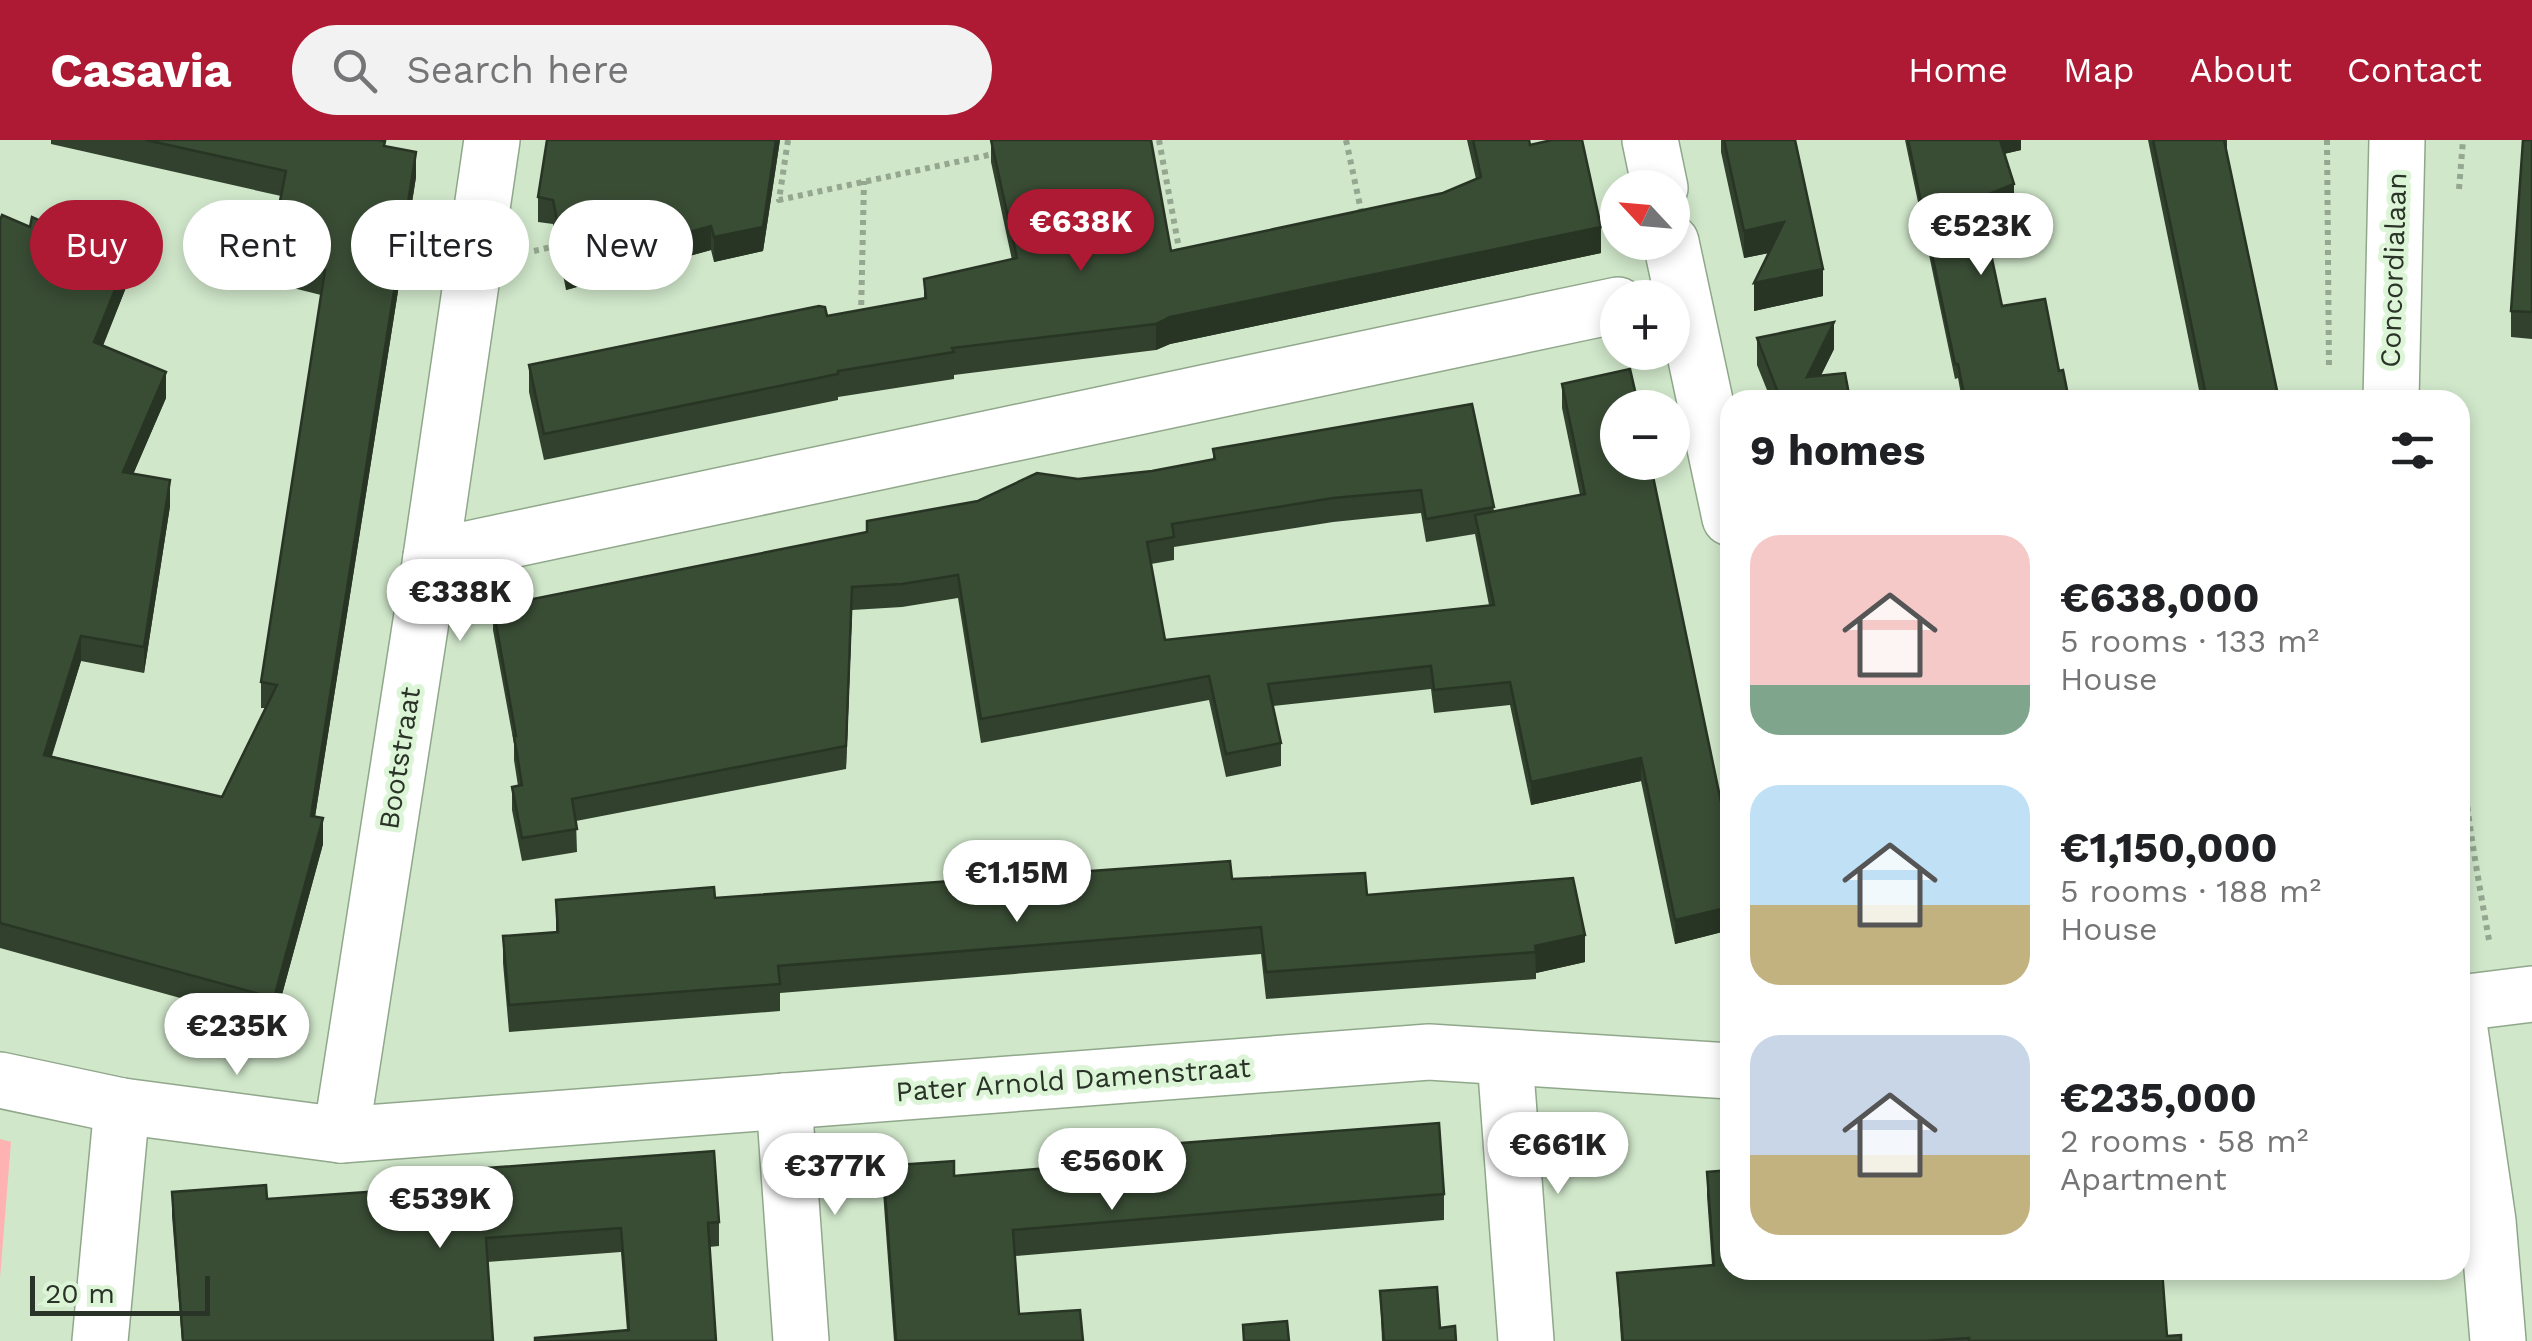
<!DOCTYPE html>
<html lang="en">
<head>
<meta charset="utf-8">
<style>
	body { margin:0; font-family:"Work Sans",sans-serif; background:#f2f2f2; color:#202124; height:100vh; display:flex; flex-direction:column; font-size:38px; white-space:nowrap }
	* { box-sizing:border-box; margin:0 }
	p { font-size:32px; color:#757577 }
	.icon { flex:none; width:55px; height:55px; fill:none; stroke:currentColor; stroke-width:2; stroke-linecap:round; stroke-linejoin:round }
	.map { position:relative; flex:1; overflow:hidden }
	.details { position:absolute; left:1720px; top:250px; width:750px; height:890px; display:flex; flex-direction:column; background:#fff; border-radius:30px; box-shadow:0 5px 15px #0003 }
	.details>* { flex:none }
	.hud { position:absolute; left:30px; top:60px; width:950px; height:90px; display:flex; gap:20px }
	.needle { width:65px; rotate:296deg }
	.controls { position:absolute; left:1600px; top:30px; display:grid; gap:20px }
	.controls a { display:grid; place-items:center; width:90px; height:90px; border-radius:50%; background:#fff; box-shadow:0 5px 15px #0003; font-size:50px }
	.scale { position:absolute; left:30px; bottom:25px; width:180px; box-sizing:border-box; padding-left:10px; border:5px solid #2a3327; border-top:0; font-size:28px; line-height:35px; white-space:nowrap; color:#2a3327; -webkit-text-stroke:8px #ddf5d7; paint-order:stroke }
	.price { position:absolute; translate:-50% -85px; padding:0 22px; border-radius:35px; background:#fff; color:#222; font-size:32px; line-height:65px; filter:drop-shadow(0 2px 5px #0008) }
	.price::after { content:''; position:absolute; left:50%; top:60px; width:30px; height:22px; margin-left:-15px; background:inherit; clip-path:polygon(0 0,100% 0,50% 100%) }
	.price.selected { background:#ae1933; color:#fff }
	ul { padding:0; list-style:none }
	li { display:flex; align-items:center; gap:30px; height:250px; padding:0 30px }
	li span { display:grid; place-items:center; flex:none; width:280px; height:200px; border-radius:30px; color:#555 }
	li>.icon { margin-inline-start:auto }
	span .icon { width:120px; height:120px; fill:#fffc; stroke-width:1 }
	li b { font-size:42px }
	h2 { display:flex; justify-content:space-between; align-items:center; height:120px; padding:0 30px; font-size:42px }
	.tag { padding:0 35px; border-radius:45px; background:#fff; box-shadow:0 5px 15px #0003; font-size:35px; line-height:90px }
	.tag.selected { background:#ae1933; color:#fff }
	header { display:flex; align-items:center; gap:60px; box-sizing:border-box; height:140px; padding:0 50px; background:#ae1933; color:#fff }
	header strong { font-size:48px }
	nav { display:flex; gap:55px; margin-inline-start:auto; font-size:35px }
	.search { width:700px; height:90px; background:#f2f2f2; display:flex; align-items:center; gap:25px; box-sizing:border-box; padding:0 35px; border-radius:55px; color:#757577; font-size:38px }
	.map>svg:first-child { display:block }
</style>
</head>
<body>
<header>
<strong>Casavia</strong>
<div class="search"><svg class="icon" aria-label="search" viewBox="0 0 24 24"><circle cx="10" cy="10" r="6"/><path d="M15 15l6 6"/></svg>Search here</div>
<nav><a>Home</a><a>Map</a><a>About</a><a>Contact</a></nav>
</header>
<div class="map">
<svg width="2532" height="1201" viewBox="0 0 2532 1201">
	<rect width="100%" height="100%" fill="#d0e7ca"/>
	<path fill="#feb2b2" d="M 0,999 L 11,1002 L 0,1138 Z"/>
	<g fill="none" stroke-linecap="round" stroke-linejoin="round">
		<defs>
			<g id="minor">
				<path d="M 1650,0 L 1660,48"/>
				<path d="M 1671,102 L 1730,378"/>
				<path d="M 2391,260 L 2397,0"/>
				<path d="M 431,417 L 1618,165"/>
				<path d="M 2460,863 L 2532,854"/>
				<path d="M 2460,890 L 2488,1081 L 2498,1201"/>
				<path d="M 1505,919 L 1526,1201"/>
				<path d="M 0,940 L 122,966 L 341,995 L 1429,912 L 1730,931"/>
				<path d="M 784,961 L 801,1201"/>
				<path d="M 341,995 L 431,417 L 492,0"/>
				<path d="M 100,1201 L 122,966"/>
			</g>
		</defs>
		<use href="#minor" stroke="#90a78b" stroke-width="58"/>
		<g stroke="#95a790" stroke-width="6" stroke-dasharray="5 5" stroke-linecap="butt">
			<path d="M 788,0 L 779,60 L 998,13"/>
			<path d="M 1159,0 L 1180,114"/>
			<path d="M 1346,0 L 1362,75"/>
			<path d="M 2327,0 L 2329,229"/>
			<path d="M 2459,49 L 2463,0"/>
			<path d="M 534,111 L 565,104"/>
			<path d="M 861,175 L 864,41"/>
			<path d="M 2460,417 C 2466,476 2459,535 2461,594 C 2464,663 2477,732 2489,800"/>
		</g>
		<use href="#minor" stroke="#fff" stroke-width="55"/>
	</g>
	<g fill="#31412d" fill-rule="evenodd">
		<path d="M 51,0 L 378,0 L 416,37 L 315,677 L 323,704 L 274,884 L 0,808 L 0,80 L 127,145 L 103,206 L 166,258 L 133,334 L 170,366 L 144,533 L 81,521 L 52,616 L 222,657 L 265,568 L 261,568 L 261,542 L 321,155 L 269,142 L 269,116 L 281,56 L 51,4 Z"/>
		<path d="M 547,0 L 780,0 L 763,111 L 714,122 L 711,110 L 566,150 L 553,84 L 538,82 L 538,57 Z"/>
		<path d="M 991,0 L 1151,0 L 1171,111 L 1443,53 L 1476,39 L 1467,0 L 1529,0 L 1530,5 L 1601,113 L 1170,204 L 1156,210 L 954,235 L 954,239 L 838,257 L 838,260 L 544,320 L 529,252 L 529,225 L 827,176 L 924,159 L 924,139 L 1012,120 L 991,22 Z"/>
		<path d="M 1721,0 L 1795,0 L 1823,156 L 1754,171 L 1769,113 L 1744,118 L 1721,12 Z"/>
		<path d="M 1905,0 L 2021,0 L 2021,10 L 2004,14 L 2014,58 L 1982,71 L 2002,166 L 2059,231 L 2069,260 L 1962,260 L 1958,238 L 1955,239 Z"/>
		<path d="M 2148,0 L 2227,0 L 2227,14 L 2279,260 L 2201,260 Z"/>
		<path d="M 2532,0 L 2532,199 L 2511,197 L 2511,171 Z"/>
		<path d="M 1757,198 L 1834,209 L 1821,235 L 1850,260 L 1771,260 L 1757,225 Z"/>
		<path d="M 1562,244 L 1730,705 L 1730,790 L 1675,804 L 1641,641 L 1531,665 L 1510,565 L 1434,573 L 1431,549 L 1273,566 L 1281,603 L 1281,626 L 1226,637 L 1209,560 L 981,603 L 958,458 L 902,467 L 852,470 L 846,629 L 576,681 L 577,712 L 522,721 L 512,670 L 512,647 L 518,646 L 514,620 L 514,604 L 493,490 L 493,467 L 867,392 L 978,361 L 1078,339 L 1152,331 L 1213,320 L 1213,309 L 1472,264 L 1494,371 L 1580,355 L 1562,268 ZM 1421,373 L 1426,402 L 1475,394 L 1489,465 L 1165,500 L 1151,424 L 1174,420 L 1174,407 L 1333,382 Z"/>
		<path d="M 1232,739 L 1367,755 L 1585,822 L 1536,833 L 1536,839 L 1266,859 L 1261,814 L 780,853 L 780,871 L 509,892 L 503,823 L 503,796 L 556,792 L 556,760 L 715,758 Z"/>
		<path d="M 1104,1009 L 1444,1054 L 1444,1080 L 1015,1116 L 1019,1174 L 1083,1201 L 894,1201 L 883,1052 L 883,1026 L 954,1036 L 1104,1023 Z"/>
		<path d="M 1707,1032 L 2167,1196 L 2181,1201 L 1621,1201 L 1617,1133 L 1712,1125 L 1707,1056 Z"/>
		<path d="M 380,1036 L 719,1082 L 719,1106 L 709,1107 L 716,1201 L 627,1191 L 621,1112 L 487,1122 L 493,1201 L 182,1201 L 172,1076 L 172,1052 L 267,1059 L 380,1051 Z"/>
		<path d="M 1380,1151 L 1440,1188 L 1456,1201 L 1382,1201 Z"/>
	</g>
	<g fill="#283524">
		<path d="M 776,0 L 780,0 L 763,111 L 714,122 L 714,97 Z"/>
		<path d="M 1999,0 L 2021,0 L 2021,10 L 1999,15 Z"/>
		<path d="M 416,12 L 416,37 L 311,702 L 311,676 Z"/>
		<path d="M 2014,44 L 2014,58 L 1979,72 L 1979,58 Z"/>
		<path d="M 1784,82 L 1784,110 L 1744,118 L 1744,91 Z"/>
		<path d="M 711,86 L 711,110 L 566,150 L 566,126 Z"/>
		<path d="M 1601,87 L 1601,113 L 1170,204 L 1156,210 L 1156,184 L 1170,177 Z"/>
		<path d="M 127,120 L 127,145 L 94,227 L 94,202 Z"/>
		<path d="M 1823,129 L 1823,156 L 1754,171 L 1754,143 Z"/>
		<path d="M 1834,182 L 1834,209 L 1809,260 L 1807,237 Z"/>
		<path d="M 166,232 L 166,258 L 123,358 L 123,332 Z"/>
		<path d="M 170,340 L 170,366 L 144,533 L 144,507 Z"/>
		<path d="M 852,447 L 852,470 L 846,629 L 846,606 Z"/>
		<path d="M 81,496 L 81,521 L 44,640 L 44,615 Z"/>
		<path d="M 1641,618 L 1641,641 L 1531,665 L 1531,642 Z"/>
		<path d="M 323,678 L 323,704 L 274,884 L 274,858 Z"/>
		<path d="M 1730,767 L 1730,790 L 1675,804 L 1675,780 Z"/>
		<path d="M 1585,795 L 1585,822 L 1536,833 L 1535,806 Z"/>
	</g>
	<g fill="#394c34" stroke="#283524" stroke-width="2.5">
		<path d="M 146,0 L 378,0 L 385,1 L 384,6 L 416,12 L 311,676 L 323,678 L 274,858 L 0,783 L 0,80 L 2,75 L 30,87 L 32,77 L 127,120 L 94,202 L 166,232 L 123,332 L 170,340 L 144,507 L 81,496 L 44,615 L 222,657 L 277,545 L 261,542 L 325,130 L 269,116 L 286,31 Z"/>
		<path d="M 547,0 L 776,0 L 763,87 L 714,97 L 711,86 L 566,126 L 553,60 L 538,57 Z"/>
		<path d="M 991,0 L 1151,0 L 1171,111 L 1443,53 L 1481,37 L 1473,0 L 1529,0 L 1530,5 L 1552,0 L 1582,0 L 1601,87 L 1170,177 L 1156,184 L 952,208 L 954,212 L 838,231 L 838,234 L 544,294 L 529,225 L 819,166 L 825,167 L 827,176 L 926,158 L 924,139 L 1017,118 Z"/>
		<path d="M 1724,0 L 1795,0 L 1823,129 L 1754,143 L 1784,82 L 1744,91 Z"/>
		<path d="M 1908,0 L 2000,0 L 2014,44 L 1979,58 L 2002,166 L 2045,159 L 2059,231 L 2063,230 L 2069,260 L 1965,260 L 1958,224 L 1955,224 Z"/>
		<path d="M 2153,0 L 2224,0 L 2279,260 L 2207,260 Z"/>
		<path d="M 2523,0 L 2532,0 L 2532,172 L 2511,171 Z"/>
		<path d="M 1834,182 L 1807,237 L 1845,233 L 1850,260 L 1779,260 L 1777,250 L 1757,198 Z"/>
		<path d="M 1630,229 L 1639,268 L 1618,268 L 1618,322 L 1650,322 L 1730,705 L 1730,767 L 1675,780 L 1641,618 L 1531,642 L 1510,542 L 1434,550 L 1431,526 L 1268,544 L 1281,603 L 1226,614 L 1209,536 L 981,579 L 958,435 L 902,444 L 852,447 L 846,606 L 572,659 L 577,689 L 522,698 L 512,647 L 522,645 L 514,596 L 516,596 L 493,467 L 867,392 L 867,381 L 978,361 L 1037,333 L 1078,339 L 1152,331 L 1215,319 L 1213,309 L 1472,264 L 1494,367 L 1426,379 L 1421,350 L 1333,358 L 1172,384 L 1174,397 L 1147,402 L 1165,500 L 1494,465 L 1475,375 L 1585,354 L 1562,244 Z"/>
		<path d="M 1230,721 L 1232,739 L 1365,733 L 1367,755 L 1573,738 L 1585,795 L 1535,806 L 1536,812 L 1266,832 L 1261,787 L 778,826 L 780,844 L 509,865 L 503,796 L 558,792 L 556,760 L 714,747 L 715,758 Z"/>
		<path d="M 1439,983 L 1444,1054 L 1013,1090 L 1019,1174 L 1080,1170 L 1083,1201 L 896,1201 L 883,1026 L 954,1021 L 954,1036 L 1105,1023 L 1104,1009 Z"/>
		<path d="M 714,1011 L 719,1082 L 708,1083 L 716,1201 L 535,1201 L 535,1198 L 629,1190 L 621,1088 L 486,1098 L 493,1201 L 183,1201 L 172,1052 L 266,1045 L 267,1059 L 381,1051 L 380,1036 Z"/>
		<path d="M 1730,1030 L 1730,1130 L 2162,1130 L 2167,1196 L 2181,1195 L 2181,1201 L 1969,1201 L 1969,1198 L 1926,1201 L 1623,1201 L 1617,1133 L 1714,1125 L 1707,1032 Z"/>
		<path d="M 1437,1147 L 1440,1188 L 1455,1186 L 1456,1201 L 1384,1201 L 1380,1151 Z"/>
		<path d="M 1287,1181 L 1289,1201 L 1244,1201 L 1243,1185 Z"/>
	</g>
	<g text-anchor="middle" stroke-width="10" stroke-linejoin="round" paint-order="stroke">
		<g font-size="28" fill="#2a3327" stroke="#ddf5d7">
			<text transform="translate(2393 130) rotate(-88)" y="10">Concordialaan</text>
			<text transform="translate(399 618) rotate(-81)" y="10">Bootstraat</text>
			<text transform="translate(1073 939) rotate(-4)" y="10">Pater Arnold Damenstraat</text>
		</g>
	</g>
</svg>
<div class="controls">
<a><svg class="needle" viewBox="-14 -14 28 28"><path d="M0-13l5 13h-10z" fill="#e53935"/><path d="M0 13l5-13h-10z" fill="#757577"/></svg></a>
<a>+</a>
<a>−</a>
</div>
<div class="scale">20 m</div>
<b class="price selected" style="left:1081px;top:134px">€638K</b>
<b class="price" style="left:1981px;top:138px">€523K</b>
<b class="price" style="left:460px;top:504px">€338K</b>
<b class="price" style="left:1017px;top:785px">€1.15M</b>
<b class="price" style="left:237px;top:938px">€235K</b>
<b class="price" style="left:1558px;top:1057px">€661K</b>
<b class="price" style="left:1112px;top:1073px">€560K</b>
<b class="price" style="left:835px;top:1078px">€377K</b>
<b class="price" style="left:440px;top:1111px">€539K</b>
<div class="hud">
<a class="tag selected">Buy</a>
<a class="tag">Rent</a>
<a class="tag">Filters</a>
<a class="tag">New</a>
</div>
<section class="details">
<h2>9 homes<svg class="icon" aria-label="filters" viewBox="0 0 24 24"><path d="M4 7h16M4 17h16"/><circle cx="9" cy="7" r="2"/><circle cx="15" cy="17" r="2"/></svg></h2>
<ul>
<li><span style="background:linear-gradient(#f6c9c9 75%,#7fa58c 0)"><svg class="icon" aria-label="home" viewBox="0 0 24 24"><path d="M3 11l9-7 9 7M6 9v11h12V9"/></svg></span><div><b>€638,000</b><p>5 rooms · 133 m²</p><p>House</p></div></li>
<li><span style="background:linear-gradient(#bfe0f5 60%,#c2b280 0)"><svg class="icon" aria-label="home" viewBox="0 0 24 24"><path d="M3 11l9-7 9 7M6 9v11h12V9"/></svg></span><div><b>€1,150,000</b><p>5 rooms · 188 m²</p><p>House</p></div></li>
<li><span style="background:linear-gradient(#c9d6e8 60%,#c2b280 0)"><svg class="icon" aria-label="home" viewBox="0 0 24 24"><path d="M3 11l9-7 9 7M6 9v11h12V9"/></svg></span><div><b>€235,000</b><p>2 rooms · 58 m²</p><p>Apartment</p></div></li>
</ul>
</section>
</div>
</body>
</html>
